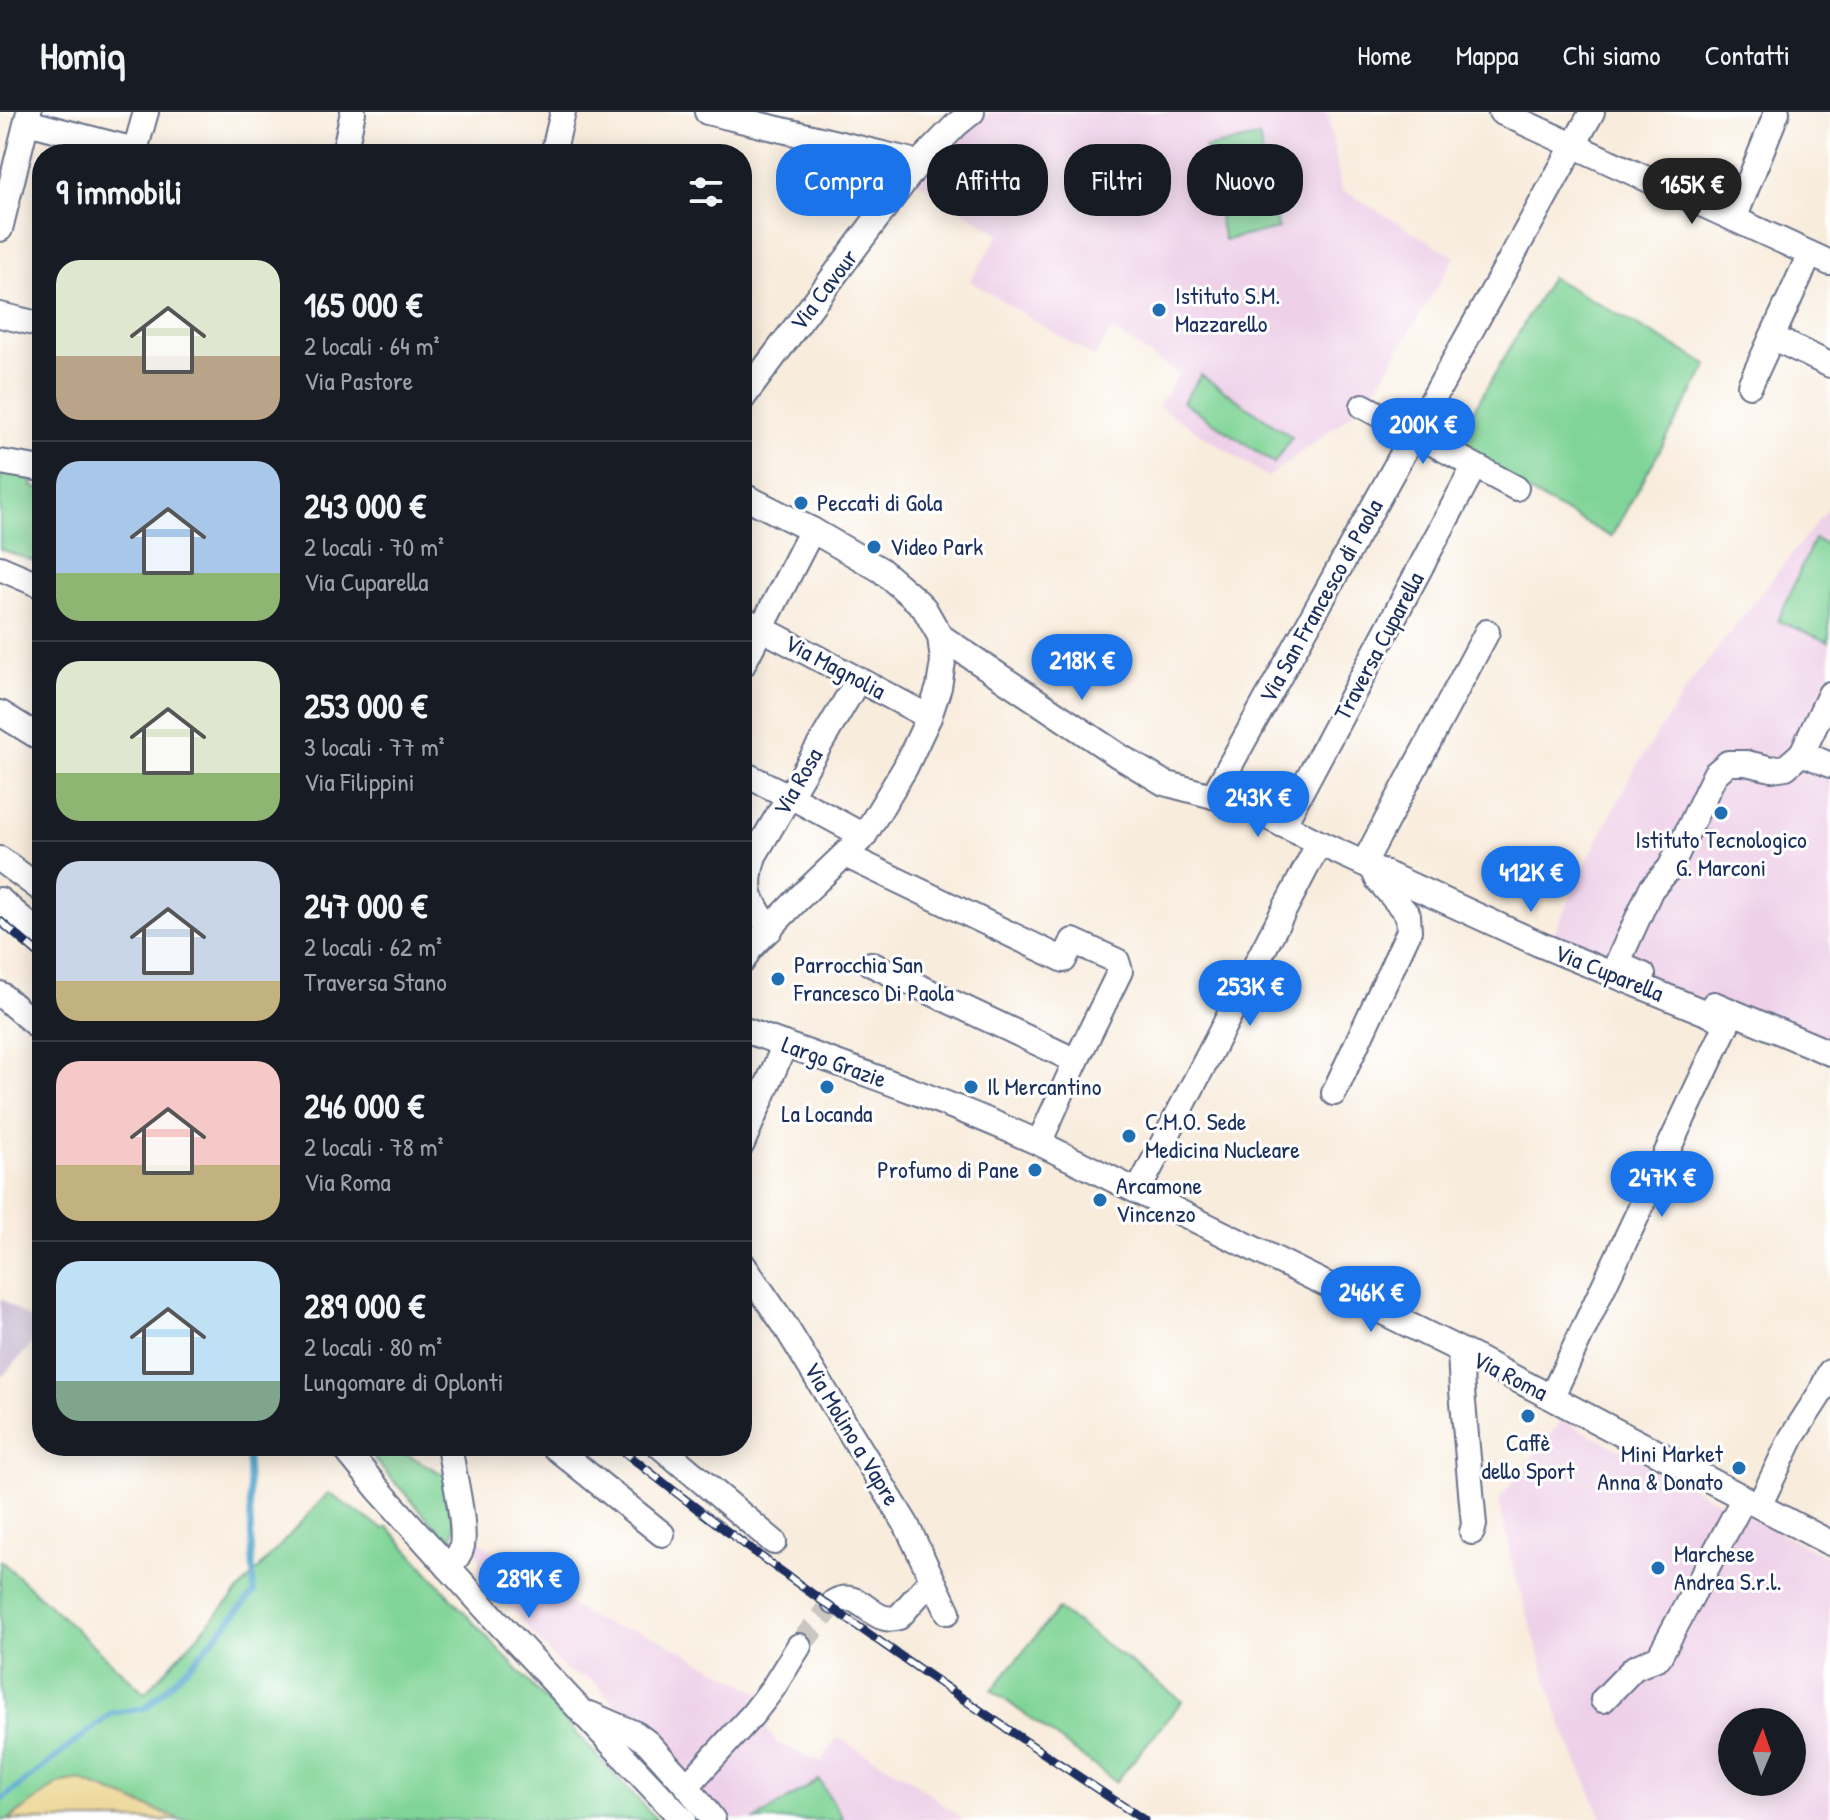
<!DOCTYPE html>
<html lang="it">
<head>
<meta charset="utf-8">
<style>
	body { margin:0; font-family:"Patrick Hand",sans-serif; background:#20242c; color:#f1f3f6; height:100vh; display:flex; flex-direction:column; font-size:30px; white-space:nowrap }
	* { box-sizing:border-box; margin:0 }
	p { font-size:26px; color:#9ea1a6 }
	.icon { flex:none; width:44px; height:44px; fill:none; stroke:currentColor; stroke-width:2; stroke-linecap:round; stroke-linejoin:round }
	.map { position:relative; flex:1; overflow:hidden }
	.details { position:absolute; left:32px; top:32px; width:720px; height:1312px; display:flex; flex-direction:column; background:#171b24; border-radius:32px; box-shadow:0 4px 20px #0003 }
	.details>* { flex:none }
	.top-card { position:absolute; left:776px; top:32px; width:760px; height:72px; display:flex; gap:16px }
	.needle { width:52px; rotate:2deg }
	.fabs { position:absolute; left:1718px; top:1596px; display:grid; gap:16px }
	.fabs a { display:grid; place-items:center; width:88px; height:88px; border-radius:50%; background:#171b24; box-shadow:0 4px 20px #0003; font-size:40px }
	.price { position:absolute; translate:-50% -68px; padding:0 18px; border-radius:28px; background:#1a73e8; color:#fff; font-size:26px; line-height:52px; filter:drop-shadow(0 2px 4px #0008) }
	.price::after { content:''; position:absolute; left:50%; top:48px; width:24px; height:18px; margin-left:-12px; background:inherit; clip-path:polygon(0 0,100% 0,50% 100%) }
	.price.selected { background:#222; color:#fff }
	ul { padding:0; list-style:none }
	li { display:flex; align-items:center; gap:24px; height:200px; padding:0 24px }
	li+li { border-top:2px solid #363941 }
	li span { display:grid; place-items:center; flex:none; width:224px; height:160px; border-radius:24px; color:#555 }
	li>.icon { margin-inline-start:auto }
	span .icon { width:96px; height:96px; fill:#fffc; stroke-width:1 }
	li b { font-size:34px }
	h2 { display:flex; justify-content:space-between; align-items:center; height:96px; padding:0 24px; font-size:34px }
	.chip { padding:0 28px; border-radius:32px; background:#171b24; box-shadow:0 4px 20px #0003; font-size:28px; line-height:72px }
	.chip.selected { background:#1a73e8; color:#fff }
	header { display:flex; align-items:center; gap:48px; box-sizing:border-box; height:112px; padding:0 40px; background:#171b24; border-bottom:2px solid #363941 }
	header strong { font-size:38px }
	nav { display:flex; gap:44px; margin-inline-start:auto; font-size:28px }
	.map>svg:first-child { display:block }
</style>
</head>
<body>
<header>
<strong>Homiq</strong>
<nav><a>Home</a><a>Mappa</a><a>Chi siamo</a><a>Contatti</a></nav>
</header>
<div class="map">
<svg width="1830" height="1708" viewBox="0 0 1830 1708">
	<rect width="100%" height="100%" fill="#fff"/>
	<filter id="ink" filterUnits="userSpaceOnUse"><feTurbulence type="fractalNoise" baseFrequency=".0125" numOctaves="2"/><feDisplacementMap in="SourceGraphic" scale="16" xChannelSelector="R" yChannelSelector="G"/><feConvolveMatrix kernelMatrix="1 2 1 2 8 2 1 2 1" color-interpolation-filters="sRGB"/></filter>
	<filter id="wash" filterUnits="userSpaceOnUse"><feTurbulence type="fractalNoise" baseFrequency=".006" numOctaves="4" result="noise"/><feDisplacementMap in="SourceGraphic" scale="32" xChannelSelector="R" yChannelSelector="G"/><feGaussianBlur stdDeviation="1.8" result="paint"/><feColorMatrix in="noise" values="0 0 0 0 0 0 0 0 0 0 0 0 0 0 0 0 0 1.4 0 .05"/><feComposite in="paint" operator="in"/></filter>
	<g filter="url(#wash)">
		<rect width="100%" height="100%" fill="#f8ecdc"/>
		<g fill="#eed0e8" fill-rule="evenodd">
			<path d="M 992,0 L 1328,0 L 1341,77 L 1455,145 L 1367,290 L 1268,365 L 1158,294 L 1179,262 L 1112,218 L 1094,245 L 970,169 L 1000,122 L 918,70 L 944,41 L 984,5 Z"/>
			<path d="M 1830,394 L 1830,611 L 1821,632 L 1830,637 L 1830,950 L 1549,832 L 1586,751 L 1638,651 L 1695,565 Z"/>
			<path d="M 1562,1308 L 1830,1447 L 1830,1708 L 1603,1708 L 1562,1614 L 1515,1463 L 1499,1388 ZM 1732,1610 L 1792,1610 L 1792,1670 L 1732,1670 Z"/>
			<path d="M 476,1427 L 587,1504 L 616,1516 L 637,1518 L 661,1528 L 777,1589 L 765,1613 L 776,1631 L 822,1650 L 837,1625 L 909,1666 L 963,1708 L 844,1708 L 819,1668 L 755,1708 L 727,1708 L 592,1568 L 566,1559 L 482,1464 Z"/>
		</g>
		<path fill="#ccbed4" d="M 0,1186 L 42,1215 L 42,1221 L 0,1267 Z"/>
		<g fill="#80d497" stroke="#4e827a" stroke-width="2">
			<path d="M 1259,25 L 1278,117 L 1224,128 L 1205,36 Z"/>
			<path d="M 1551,165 L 1708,253 L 1611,425 L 1451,337 Z"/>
			<path d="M 1201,263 L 1292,325 L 1274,351 L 1183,290 Z"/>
			<path d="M 4,353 L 35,358 L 32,375 L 42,377 L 42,452 L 0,437 L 0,369 Z"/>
			<path d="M 1814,427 L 1830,434 L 1829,530 L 1778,509 Z"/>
			<path d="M 366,1334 L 391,1334 L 445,1363 L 456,1394 L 452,1433 L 380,1354 Z"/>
			<path d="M 328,1381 L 383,1417 L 388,1415 L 461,1497 L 657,1708 L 181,1708 L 80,1668 L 58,1672 L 8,1708 L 0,1708 L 0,1448 L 145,1581 Z"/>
			<path d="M 1058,1497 L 1182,1589 L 1116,1670 L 992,1578 Z"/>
			<path d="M 819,1668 L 844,1708 L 755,1708 Z"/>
		</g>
		<path fill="#eeda9e" stroke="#84847e" stroke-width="2" d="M 80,1668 L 181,1708 L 8,1708 L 58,1672 Z"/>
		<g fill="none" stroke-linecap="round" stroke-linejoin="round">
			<path stroke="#52a6ce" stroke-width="6" d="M 0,1689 L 112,1601 L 146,1596 L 193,1550 L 254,1481 L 247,1334"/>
		</g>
	</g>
	<g filter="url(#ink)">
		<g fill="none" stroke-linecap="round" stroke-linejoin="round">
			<path stroke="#ccc6c3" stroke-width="24" stroke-dasharray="24 12" stroke-linecap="butt" d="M 799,1534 L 834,1490"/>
			<defs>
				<g id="minor">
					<path d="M 707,0 L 908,48 L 916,54"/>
					<path d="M 1501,0 L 1830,151"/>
					<path d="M 27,10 L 135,38"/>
					<path d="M 134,42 L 146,0"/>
					<path d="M 344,42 L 353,0"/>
					<path d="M 553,42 L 563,0"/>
					<path d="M 1734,107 L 1777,0"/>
					<path d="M 0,117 L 29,0"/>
					<path d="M 0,203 L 42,213"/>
					<path d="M 1772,225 L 1830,253"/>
					<path d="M 1750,273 L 1810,142"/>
					<path d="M 742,287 L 916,54 L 956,13 L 972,0"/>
					<path d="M 1363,294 L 1516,376"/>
					<path d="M 0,350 L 42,357"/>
					<path d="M 742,383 L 812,418 L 881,458 L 917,489 L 924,496 L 940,524 L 943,550 L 939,575 L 929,605 L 905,656 L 864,724 L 799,786 L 750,837 L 742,850"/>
					<path d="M 0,456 L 42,474"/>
					<path d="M 742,506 L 929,605"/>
					<path d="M 940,524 L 1119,644 L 1164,671 L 1213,684 L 1252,697 L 1319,731 L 1539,832 L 1728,910 L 1552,1284"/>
					<path d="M 742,554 L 812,418"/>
					<path d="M 1830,582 L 1802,641 L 1830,653"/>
					<path d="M 0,601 L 42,627"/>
					<path d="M 742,661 L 801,690 L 864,724"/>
					<path d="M 1213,684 L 1592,0"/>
					<path d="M 1283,713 L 1474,355"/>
					<path d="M 845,743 L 1064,848 L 1073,829 L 1117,849 L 1120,859 L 1076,949 L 1039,1031"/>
					<path d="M 0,747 L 42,778"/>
					<path d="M 1364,751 L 1487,520"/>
					<path d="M 0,788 L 42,824"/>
					<path d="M 770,818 C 751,788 743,781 754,744 L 858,568"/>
					<path d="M 871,852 L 1076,949"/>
					<path d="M 1643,863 L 1617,852 L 1651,777 L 1670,756 L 1715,662 L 1728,651 L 1746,651 L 1772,657 L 1786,655 L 1802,641"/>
					<path d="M 0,882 L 42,918"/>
					<path d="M 1714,892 L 1830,941"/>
					<path d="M 742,917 C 842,953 942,987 1039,1031 L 1476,1246 L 1830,1431"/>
					<path d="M 1334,981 L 1409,819 L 1408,803 L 1378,768 L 1373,757"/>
					<path d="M 742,1032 L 785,932"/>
					<path d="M 1138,1079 L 1319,731"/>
					<path d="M 742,1151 L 784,1212 L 906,1412 L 948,1500"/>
					<path d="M 1460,1239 L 1462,1279 L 1474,1413 L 1472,1420"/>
					<path d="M 343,1334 L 378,1377 L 496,1508 L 683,1708"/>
					<path d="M 553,1334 L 662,1422"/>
					<path d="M 660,1334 L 774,1430"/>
					<path d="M 1759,1394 L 1792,1325 L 1821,1280 L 1830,1260"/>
					<path d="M 448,1455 C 455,1449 460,1443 462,1434 C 466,1411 453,1359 449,1334"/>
					<path d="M 834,1490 C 862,1475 871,1515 899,1505 L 932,1467"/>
					<path d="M 1603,1588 L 1634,1556 L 1659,1545 L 1744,1386"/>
					<path d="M 590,1602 L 636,1622 L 648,1631 L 687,1674 L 713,1708"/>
					<path d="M 687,1674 L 753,1602 L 773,1576 L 799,1534"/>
				</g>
			</defs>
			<use href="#minor" stroke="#68718a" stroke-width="28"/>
			<use href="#minor" stroke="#fff" stroke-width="24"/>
			<defs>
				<g id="rail">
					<path d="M 0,809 L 42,845"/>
					<path d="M 617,1334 C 785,1469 964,1589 1144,1708"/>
				</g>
			</defs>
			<use href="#rail" stroke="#1b2f5e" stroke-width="9"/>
			<use href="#rail" stroke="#fff" stroke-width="6" stroke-dasharray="18" stroke-linecap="butt"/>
		</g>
	</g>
	<g fill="#1f6fb2" stroke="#fff" stroke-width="3">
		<circle cx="1159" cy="198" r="8"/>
		<circle cx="801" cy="391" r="8"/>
		<circle cx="874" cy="435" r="8"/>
		<circle cx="1721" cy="701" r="8"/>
		<circle cx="778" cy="867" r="8"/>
		<circle cx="827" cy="975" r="8"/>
		<circle cx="971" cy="975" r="8"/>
		<circle cx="1129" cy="1024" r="8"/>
		<circle cx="1035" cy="1058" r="8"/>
		<circle cx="1100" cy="1088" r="8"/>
		<circle cx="1528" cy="1304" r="8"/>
		<circle cx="1739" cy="1356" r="8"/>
		<circle cx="1658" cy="1456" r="8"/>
	</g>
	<g text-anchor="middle" stroke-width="6" stroke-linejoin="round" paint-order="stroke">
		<g font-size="24" fill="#1b2f5e" stroke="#fff">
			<text transform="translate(824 178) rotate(-53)" y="8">Via Cavour</text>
			<text transform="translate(1321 489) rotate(-61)" y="8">Via San Francesco di Paola</text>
			<text transform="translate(1379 534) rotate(-62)" y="8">Traversa Cuparella</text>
			<text transform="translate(835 555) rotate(28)" y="8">Via Magnolia</text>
			<text transform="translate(798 670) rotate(-60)" y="8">Via Rosa</text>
			<text transform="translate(1609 861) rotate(22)" y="8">Via Cuparella</text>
			<text transform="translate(834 950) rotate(20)" y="8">Largo Grazie</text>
			<text transform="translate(1510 1264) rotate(27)" y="8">Via Roma</text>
			<text transform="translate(852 1322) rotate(59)" y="8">Via Molino a Vapre</text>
		</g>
		<g font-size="24" fill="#1b2f5e" stroke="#fff" text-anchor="start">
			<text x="1175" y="192">Istituto S.M.<tspan x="1175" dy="28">Mazzarello</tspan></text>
			<text x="817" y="399">Peccati di Gola</text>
			<text x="890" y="443">Video Park</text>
			<text x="1721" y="736" text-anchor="middle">Istituto Tecnologico<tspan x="1721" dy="28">G. Marconi</tspan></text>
			<text x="794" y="861">Parrocchia San<tspan x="794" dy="28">Francesco Di Paola</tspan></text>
			<text x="987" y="983">Il Mercantino</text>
			<text x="827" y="1010" text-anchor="middle">La Locanda</text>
			<text x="1145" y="1018">C.M.O. Sede<tspan x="1145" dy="28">Medicina Nucleare</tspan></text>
			<text x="1019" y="1066" text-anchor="end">Profumo di Pane</text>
			<text x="1116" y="1082">Arcamone<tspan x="1116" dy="28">Vincenzo</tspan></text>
			<text x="1528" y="1339" text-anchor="middle">Caffè<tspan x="1528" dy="28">dello Sport</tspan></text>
			<text x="1723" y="1350" text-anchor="end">Mini Market<tspan x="1723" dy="28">Anna &amp; Donato</tspan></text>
			<text x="1674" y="1450">Marchese<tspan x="1674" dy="28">Andrea S.r.l.</tspan></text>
		</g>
	</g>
</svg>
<div class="fabs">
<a><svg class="needle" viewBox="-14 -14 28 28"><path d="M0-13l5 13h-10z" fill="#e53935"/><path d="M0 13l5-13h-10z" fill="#9ea1a6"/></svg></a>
</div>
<b class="price selected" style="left:1692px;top:114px">165K €</b>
<b class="price" style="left:1423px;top:354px">200K €</b>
<b class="price" style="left:1082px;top:590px">218K €</b>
<b class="price" style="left:1258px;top:727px">243K €</b>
<b class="price" style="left:1531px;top:802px">412K €</b>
<b class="price" style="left:1250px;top:916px">253K €</b>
<b class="price" style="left:1662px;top:1107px">247K €</b>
<b class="price" style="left:1371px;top:1222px">246K €</b>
<b class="price" style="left:529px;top:1508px">289K €</b>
<div class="top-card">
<a class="chip selected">Compra</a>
<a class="chip">Affitta</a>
<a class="chip">Filtri</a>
<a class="chip">Nuovo</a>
</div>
<section class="details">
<h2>9 immobili<svg class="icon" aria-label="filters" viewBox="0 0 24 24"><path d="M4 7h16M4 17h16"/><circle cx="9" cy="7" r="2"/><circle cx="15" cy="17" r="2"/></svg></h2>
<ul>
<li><span style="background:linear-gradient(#dfe7d0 60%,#b9a48a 0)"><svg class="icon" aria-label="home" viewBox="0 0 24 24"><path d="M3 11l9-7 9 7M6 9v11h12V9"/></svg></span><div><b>165 000 €</b><p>2 locali · 64 m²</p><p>Via Pastore</p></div></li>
<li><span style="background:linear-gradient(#a9c7e8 70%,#8fb573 0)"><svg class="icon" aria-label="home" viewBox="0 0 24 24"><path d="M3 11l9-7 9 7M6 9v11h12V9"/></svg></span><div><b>243 000 €</b><p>2 locali · 70 m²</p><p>Via Cuparella</p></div></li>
<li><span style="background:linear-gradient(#dfe7d0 70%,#8fb573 0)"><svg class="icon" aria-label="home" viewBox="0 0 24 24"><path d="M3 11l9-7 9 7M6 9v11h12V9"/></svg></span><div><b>253 000 €</b><p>3 locali · 77 m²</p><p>Via Filippini</p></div></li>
<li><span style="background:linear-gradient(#c9d6e8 75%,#c2b280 0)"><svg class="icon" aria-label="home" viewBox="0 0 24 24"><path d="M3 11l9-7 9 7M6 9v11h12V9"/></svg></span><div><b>247 000 €</b><p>2 locali · 62 m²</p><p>Traversa Stano</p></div></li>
<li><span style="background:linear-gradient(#f6c9c9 65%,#c2b280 0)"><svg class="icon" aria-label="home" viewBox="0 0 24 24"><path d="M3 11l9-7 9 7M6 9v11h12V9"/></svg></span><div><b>246 000 €</b><p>2 locali · 78 m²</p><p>Via Roma</p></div></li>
<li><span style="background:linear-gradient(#bfe0f5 75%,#7fa58c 0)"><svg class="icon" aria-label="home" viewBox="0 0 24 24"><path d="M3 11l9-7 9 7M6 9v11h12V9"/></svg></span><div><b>289 000 €</b><p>2 locali · 80 m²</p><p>Lungomare di Oplonti</p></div></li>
</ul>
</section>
</div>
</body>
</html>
